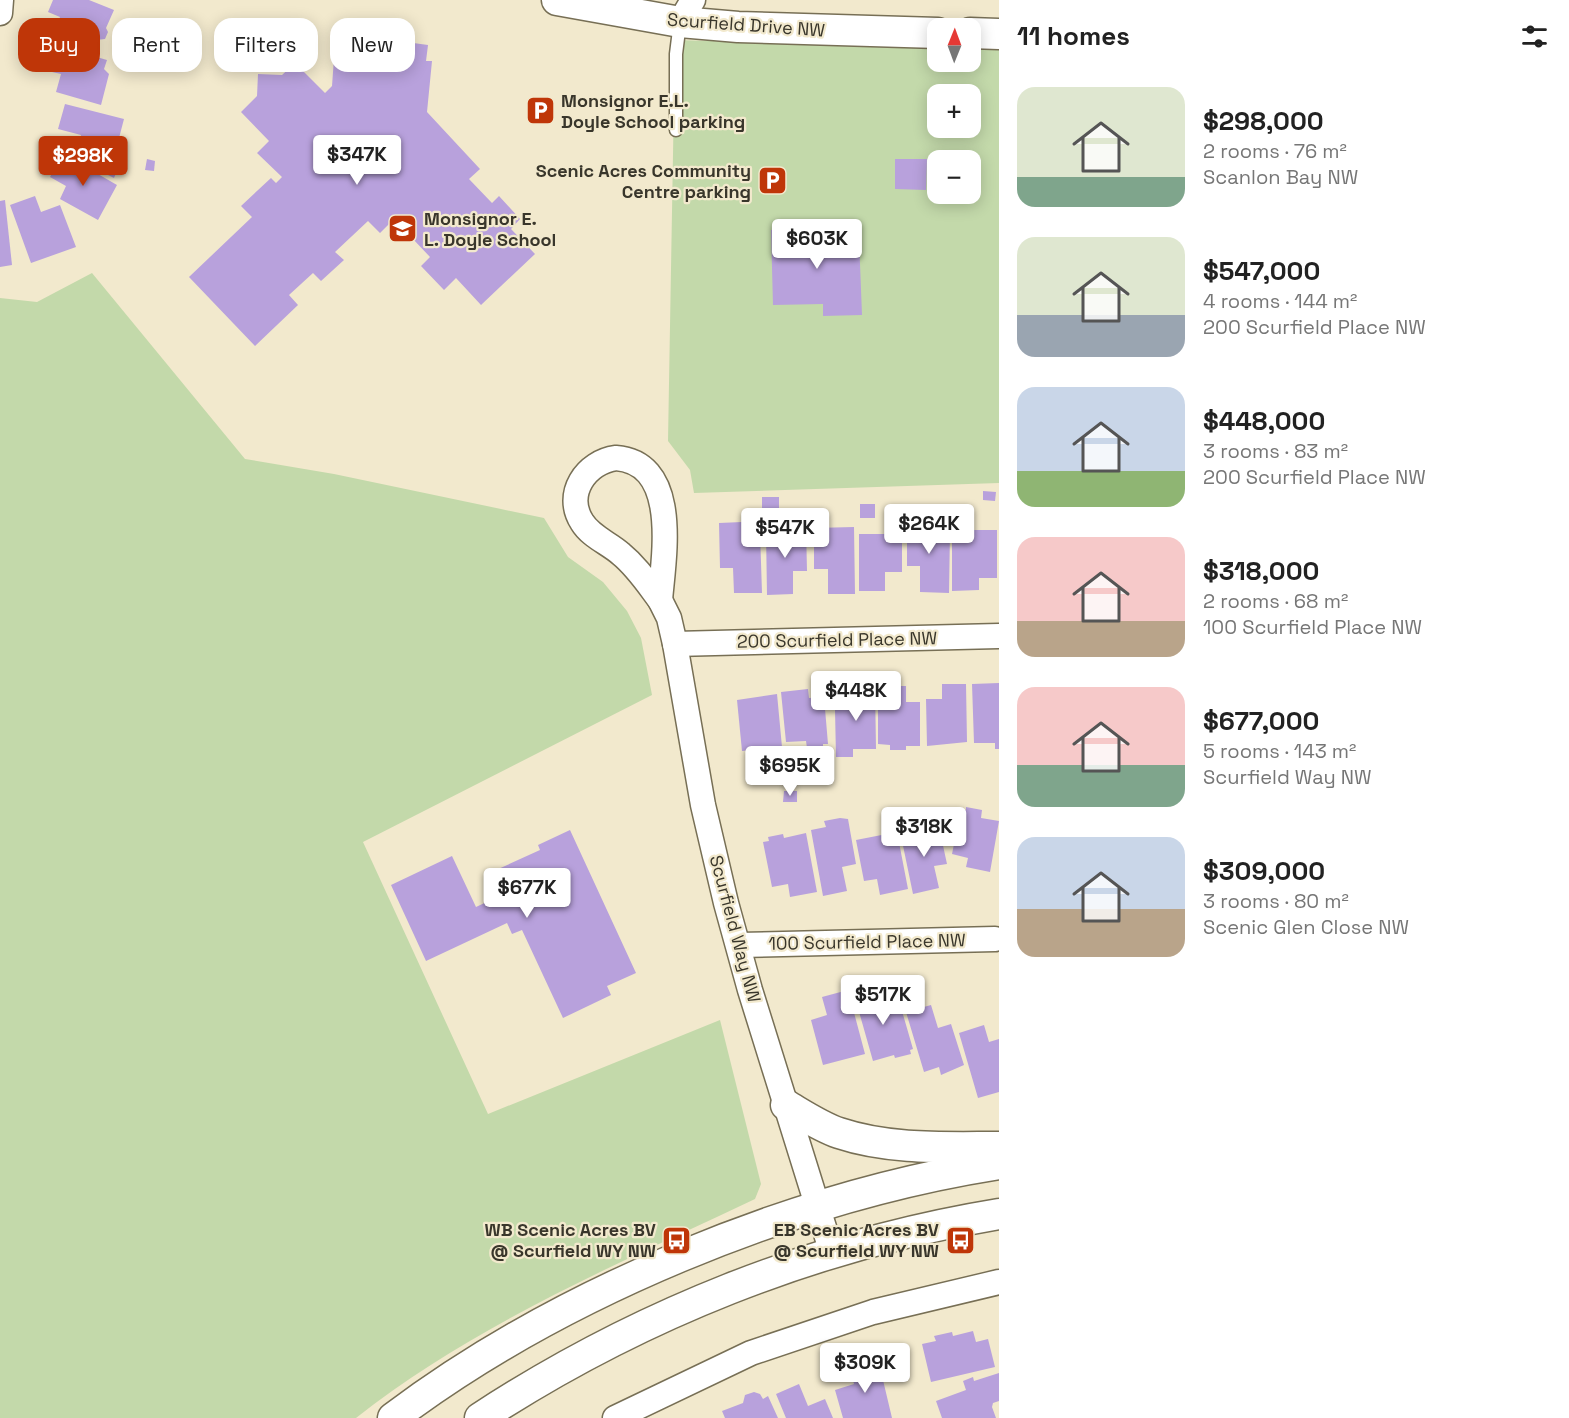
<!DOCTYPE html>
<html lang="en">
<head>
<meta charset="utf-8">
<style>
	body { margin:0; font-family:"Space Grotesk",sans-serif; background:#f6f6f6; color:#222; height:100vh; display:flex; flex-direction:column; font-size:22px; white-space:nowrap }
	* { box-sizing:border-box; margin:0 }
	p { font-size:20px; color:#767676 }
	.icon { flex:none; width:33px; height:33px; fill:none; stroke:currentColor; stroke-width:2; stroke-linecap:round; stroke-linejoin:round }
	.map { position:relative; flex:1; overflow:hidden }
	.sheet { display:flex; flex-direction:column; background:#fff; width:570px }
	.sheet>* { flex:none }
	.hud { position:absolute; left:18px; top:18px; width:570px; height:54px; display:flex; gap:12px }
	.needle { width:39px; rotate:1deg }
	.tools { position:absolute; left:927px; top:18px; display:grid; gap:12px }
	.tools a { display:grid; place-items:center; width:54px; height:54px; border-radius:12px; background:#fff; box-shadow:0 3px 15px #0003; font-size:30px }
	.price { position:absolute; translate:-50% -51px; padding:0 14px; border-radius:6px; background:#fff; color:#222; font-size:20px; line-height:39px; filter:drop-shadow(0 2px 3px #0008) }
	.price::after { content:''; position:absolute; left:50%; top:36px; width:18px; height:14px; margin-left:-9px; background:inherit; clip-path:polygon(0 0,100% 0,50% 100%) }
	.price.on { background:#bf3608; color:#fff }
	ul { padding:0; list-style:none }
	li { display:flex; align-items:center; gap:18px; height:150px; padding:0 18px }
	li span { display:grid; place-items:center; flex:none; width:168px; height:120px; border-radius:18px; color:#555 }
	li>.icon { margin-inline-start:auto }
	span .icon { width:72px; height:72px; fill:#fffc; stroke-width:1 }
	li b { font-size:26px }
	h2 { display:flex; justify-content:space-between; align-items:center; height:72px; padding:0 18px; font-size:26px }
	.chip { padding:0 21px; border-radius:18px; background:#fff; box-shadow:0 3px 15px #0003; font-size:21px; line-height:54px }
	.chip.on { background:#bf3608; color:#fff }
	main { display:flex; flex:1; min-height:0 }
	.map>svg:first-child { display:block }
</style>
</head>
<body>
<main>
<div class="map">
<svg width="999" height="1418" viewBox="0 0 999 1418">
	<rect width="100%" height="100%" fill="#f2e9cd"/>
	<g fill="#c3d9aa" fill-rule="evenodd">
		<path d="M 675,40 L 937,47 L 938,62 L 970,62 L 971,48 L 999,48 L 999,483 L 694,493 L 690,470 L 668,441 ZM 938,94 L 970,94 L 970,128 L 938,128 ZM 938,160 L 970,160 L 970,194 L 938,194 Z"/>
		<path d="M 92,273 L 245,459 L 334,474 L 544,518 L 568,557 L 603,582 L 627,611 L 641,638 L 652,695 L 363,842 L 488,1114 L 720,1020 L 761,1184 L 755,1199 C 618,1264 475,1324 356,1418 L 0,1418 L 0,298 L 37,302 Z"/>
	</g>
	<g fill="#b8a1dc">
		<path d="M 53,0 L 89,0 L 114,10 L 106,28 L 108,32 L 105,39 L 96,40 L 92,51 L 56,35 L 54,30 L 60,17 L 48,12 Z"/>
		<path d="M 385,20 L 406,42 L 428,45 L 426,61 L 432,61 L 427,112 L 480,169 L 469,179 L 492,203 L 499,196 L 520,219 L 511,229 L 535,254 L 481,305 L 456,278 L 444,290 L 421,266 L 430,257 L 394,219 L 380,233 L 368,221 L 335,252 L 344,260 L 321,281 L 313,273 L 289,295 L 298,305 L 255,346 L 189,277 L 252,217 L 241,206 L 271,178 L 276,183 L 282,177 L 257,153 L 269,141 L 241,112 L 257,96 L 258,74 L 282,75 L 295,63 L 325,93 L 332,86 L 334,58 L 339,58 L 340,39 L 363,40 Z"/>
		<path d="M 51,44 L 107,60 L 104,69 L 109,74 L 101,105 L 56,92 L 61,74 L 43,70 Z"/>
		<path d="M 65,104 L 124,119 L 114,157 L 78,148 L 81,135 L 58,129 Z"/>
		<path d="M 63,154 L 117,185 L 98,220 L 60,199 L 66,186 L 50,177 Z"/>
		<path d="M 147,159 L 155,161 L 154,171 L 145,170 Z"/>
		<path d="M 895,159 L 927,159 L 926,190 L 895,189 Z"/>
		<path d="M 110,164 L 118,168 L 114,178 L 106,174 Z"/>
		<path d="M 35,196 L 41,212 L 60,205 L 76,247 L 31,263 L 10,205 Z"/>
		<path d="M 5,200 L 12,265 L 0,267 L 0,201 Z"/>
		<path d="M 848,228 L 848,238 L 859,238 L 862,315 L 823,316 L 823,304 L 773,305 L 771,230 Z"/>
		<path d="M 983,491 L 996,492 L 995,501 L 983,500 Z"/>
		<rect x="762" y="497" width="17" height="12"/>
		<rect x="860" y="504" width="15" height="14"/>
		<path d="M 907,519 L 930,519 L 930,530 L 950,531 L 949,593 L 920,592 L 920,566 L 907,566 Z"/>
		<path d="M 742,522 L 742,532 L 760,532 L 762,593 L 734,593 L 733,568 L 720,568 L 719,523 Z"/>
		<path d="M 788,527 L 806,527 L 807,571 L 793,571 L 793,594 L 767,595 L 766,532 L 788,531 Z"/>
		<path d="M 854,527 L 855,594 L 828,594 L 828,569 L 814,569 L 814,528 Z"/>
		<path d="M 952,530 L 997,530 L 997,578 L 979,578 L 979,590 L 952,591 Z"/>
		<path d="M 859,534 L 902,534 L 902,572 L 885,572 L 885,591 L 859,591 Z"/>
		<path d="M 999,683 L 999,749 L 995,749 L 995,743 L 974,743 L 972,684 Z"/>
		<path d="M 942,684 L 966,684 L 967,742 L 927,746 L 926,699 L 942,699 Z"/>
		<path d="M 878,686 L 906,686 L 906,702 L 920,702 L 920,746 L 906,746 L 906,750 L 890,750 L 890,745 L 878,744 Z"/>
		<path d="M 847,687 L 875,687 L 876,749 L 853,749 L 853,757 L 836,757 L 835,710 L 847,710 Z"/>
		<path d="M 808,689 L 809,698 L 824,697 L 828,744 L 823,744 L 823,746 L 807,748 L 806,741 L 786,742 L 781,692 Z"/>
		<path d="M 777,694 L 782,747 L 742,751 L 737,700 Z"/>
		<path d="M 784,791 L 797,791 L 797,802 L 783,802 Z"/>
		<path d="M 966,807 L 982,810 L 981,818 L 999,821 L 990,872 L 966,867 L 968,858 L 952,854 L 961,809 L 966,810 Z"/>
		<path d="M 840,818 L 848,819 L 856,864 L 842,867 L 847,891 L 823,896 L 811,830 L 826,827 L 824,821 Z"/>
		<path d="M 939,827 L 947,864 L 934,866 L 939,888 L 913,894 L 901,836 Z"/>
		<path d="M 570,830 L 636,973 L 607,986 L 611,995 L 563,1018 L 522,930 L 512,934 L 507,923 L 426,961 L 391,885 L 452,856 L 476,907 L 495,898 L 485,875 L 540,850 L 538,845 Z"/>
		<path d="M 897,832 L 908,889 L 880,895 L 877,879 L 864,881 L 856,840 Z"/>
		<path d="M 806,833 L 817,892 L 790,897 L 788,884 L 772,887 L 763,842 L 769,841 L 768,837 L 783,834 L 784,838 Z"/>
		<path d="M 878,987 L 884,1009 L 897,1005 L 899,1012 L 902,1011 L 913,1049 L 910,1050 L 911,1054 L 895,1058 L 894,1055 L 873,1061 L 854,994 Z"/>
		<path d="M 848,990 L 865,1054 L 823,1065 L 811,1020 L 827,1015 L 822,997 Z"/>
		<path d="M 931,1005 L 938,1028 L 951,1024 L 964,1065 L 941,1075 L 939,1067 L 924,1072 L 906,1012 Z"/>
		<path d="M 984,1025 L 989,1042 L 999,1039 L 999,1092 L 978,1098 L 959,1033 Z"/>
		<path d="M 973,1331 L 976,1342 L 988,1339 L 995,1367 L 931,1382 L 922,1344 L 936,1341 L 934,1336 L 952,1332 L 953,1336 Z"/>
		<path d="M 878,1359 L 892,1418 L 843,1418 L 835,1390 L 854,1384 L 849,1367 Z"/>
		<path d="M 999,1373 L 999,1401 L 993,1403 L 992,1407 L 996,1418 L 942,1418 L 936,1401 L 966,1390 L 963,1381 L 973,1377 L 974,1381 Z"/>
		<path d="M 799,1384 L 808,1406 L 825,1399 L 833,1418 L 786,1418 L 776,1394 Z"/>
		<path d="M 754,1392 L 760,1394 L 763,1399 L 768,1396 L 778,1418 L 725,1418 L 722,1411 L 743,1403 L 745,1395 Z"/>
	</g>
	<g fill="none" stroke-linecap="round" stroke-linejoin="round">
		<defs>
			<path id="service" d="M 676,130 L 676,54 L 680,22"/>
			<g id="minor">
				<path d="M 0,13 L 1,0"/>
				<path d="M 680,22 L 693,0"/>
				<path d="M 616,458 C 680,463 664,555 660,600 C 648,584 637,567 621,554 C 609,543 591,537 582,522 C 564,494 586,462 616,458 Z"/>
				<path d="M 660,600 L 669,618 L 675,644 L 703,805 L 726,903 L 750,990 L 832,1253"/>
				<path d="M 675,644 L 999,636"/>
				<path d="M 739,945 L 995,939"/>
				<path d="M 615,1418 L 751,1353 L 873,1312 L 999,1282"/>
			</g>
			<g id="tertiary">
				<path d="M 557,0 L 680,22 L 738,27 L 938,33"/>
				<path d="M 970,33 L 999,34"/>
				<path d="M 786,1105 C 803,1115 821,1127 839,1133 C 890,1150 946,1147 999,1147"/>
				<path d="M 393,1418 C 559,1293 794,1196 999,1164"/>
				<path d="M 480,1418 C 636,1316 815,1244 999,1214"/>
			</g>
		</defs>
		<use href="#service" stroke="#776f55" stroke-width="15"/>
		<use href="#minor" stroke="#776f55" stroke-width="27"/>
		<use href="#tertiary" stroke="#776f55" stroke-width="33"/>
		<use href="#service" stroke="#fff" stroke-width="12"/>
		<use href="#minor" stroke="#fff" stroke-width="24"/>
		<use href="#tertiary" stroke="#fff" stroke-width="30"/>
	</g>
	<defs>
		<symbol id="parking-square" viewBox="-11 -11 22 22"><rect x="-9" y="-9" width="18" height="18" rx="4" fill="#bf3608" stroke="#f2e9cd"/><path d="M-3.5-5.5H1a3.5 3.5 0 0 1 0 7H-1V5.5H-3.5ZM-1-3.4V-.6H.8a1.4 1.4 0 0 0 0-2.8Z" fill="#fff"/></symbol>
		<symbol id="school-square" viewBox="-11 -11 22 22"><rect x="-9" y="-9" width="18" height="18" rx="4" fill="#bf3608" stroke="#f2e9cd"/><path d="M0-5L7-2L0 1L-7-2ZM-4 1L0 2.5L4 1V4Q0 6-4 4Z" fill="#fff"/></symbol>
		<symbol id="bus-square" viewBox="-11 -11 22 22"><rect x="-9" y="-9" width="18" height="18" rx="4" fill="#bf3608" stroke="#f2e9cd"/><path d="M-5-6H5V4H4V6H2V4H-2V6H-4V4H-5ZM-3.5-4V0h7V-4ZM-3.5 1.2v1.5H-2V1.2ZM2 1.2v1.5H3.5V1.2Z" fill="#fff"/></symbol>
	</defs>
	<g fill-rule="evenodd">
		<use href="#parking-square" x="524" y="94" width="33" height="33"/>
		<use href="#parking-square" x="756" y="164" width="33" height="33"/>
		<use href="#school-square" x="386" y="212" width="33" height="33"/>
		<use href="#bus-square" x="660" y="1224" width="33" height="33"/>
		<use href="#bus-square" x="944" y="1224" width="33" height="33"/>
	</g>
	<g text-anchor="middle" stroke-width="4.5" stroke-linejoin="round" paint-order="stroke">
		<g font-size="18" fill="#39362b" stroke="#f2e9cd">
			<text transform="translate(746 25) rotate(4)" y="6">Scurfield Drive NW</text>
			<text transform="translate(837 640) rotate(-1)" y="6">200 Scurfield Place NW</text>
			<text transform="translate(735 929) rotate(75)" y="6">Scurfield Way NW</text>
			<text transform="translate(867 942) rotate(-1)" y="6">100 Scurfield Place NW</text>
		</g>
		<g font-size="18" font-weight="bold" fill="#39362b" stroke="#f2e9cd" text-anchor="end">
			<text x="561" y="107" text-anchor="start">Monsignor E.L.<tspan x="561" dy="21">Doyle School parking</tspan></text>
			<text x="751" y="177">Scenic Acres Community<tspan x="751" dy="21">Centre parking</tspan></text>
			<text x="424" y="225" text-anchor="start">Monsignor E.<tspan x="424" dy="21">L. Doyle School</tspan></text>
			<text x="656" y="1236">WB Scenic Acres BV<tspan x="656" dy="21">@ Scurfield WY NW</tspan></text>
			<text x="939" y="1236">EB Scenic Acres BV<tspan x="939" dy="21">@ Scurfield WY NW</tspan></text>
		</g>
	</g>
</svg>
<div class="tools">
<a><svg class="needle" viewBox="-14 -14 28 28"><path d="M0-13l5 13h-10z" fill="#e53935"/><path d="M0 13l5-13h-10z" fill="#767676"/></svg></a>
<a>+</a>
<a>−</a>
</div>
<b class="price" style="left:357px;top:186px">$347K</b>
<b class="price on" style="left:83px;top:187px">$298K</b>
<b class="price" style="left:817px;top:270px">$603K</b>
<b class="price" style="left:929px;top:555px">$264K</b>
<b class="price" style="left:785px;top:559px">$547K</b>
<b class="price" style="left:856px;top:722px">$448K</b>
<b class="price" style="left:790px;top:797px">$695K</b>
<b class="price" style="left:924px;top:858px">$318K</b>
<b class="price" style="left:527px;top:919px">$677K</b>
<b class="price" style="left:883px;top:1026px">$517K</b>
<b class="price" style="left:865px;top:1394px">$309K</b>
<div class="hud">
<a class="chip on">Buy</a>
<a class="chip">Rent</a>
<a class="chip">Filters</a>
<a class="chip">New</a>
</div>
</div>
<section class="sheet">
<h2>11 homes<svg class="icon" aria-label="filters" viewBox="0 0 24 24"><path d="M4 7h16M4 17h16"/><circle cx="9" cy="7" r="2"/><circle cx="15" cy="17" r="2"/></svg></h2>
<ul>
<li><span style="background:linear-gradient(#dfe7d0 75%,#7fa58c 0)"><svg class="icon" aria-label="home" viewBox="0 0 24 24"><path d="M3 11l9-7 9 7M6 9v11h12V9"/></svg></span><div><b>$298,000</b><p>2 rooms · 76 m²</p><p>Scanlon Bay NW</p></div></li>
<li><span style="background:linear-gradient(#dfe7d0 65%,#9aa5b1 0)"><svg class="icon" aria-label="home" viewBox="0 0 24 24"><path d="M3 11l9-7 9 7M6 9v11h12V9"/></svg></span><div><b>$547,000</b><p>4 rooms · 144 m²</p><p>200 Scurfield Place NW</p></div></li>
<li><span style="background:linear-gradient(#c9d6e8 70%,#8fb573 0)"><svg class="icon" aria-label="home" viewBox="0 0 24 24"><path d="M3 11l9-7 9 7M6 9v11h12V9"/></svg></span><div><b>$448,000</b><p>3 rooms · 83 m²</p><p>200 Scurfield Place NW</p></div></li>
<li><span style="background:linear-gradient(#f6c9c9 70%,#b9a48a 0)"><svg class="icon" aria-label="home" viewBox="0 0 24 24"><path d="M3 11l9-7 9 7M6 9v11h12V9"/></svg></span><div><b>$318,000</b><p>2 rooms · 68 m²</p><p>100 Scurfield Place NW</p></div></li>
<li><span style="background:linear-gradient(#f6c9c9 65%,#7fa58c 0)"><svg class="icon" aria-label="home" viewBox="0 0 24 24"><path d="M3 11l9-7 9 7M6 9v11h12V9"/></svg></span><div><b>$677,000</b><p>5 rooms · 143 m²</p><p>Scurfield Way NW</p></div></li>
<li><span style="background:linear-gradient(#c9d6e8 60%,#b9a48a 0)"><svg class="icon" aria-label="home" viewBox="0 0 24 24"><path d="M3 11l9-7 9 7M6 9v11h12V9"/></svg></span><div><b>$309,000</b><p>3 rooms · 80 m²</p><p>Scenic Glen Close NW</p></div></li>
</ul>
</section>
</main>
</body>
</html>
